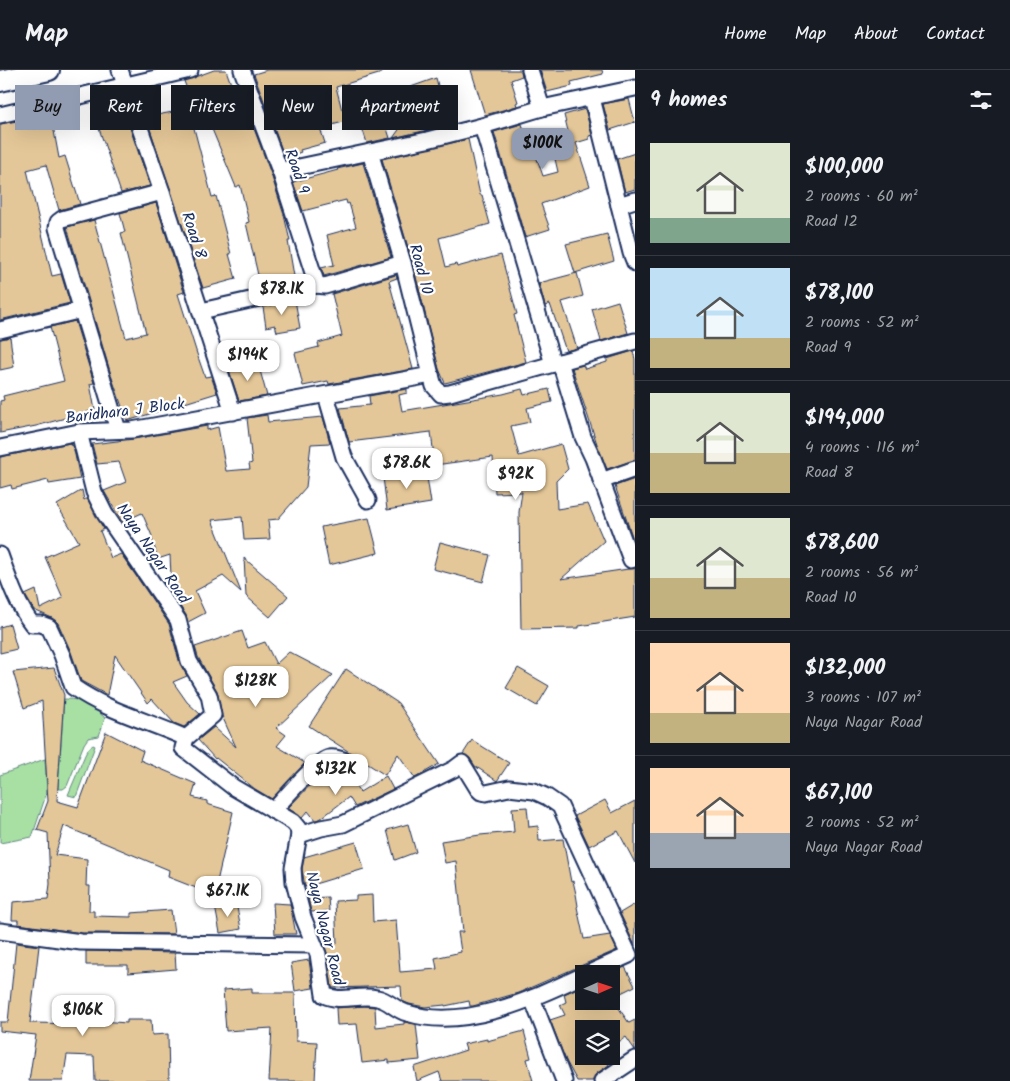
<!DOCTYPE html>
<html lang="en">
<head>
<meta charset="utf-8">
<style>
	body { margin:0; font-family:Kalam,sans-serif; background:#20242c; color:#f1f3f6; height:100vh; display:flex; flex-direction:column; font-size:19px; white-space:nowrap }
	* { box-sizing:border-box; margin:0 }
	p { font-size:16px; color:#9ea1a6 }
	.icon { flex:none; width:28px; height:28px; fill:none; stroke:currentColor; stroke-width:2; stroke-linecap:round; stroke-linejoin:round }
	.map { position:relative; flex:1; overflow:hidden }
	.side { display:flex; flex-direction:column; background:#171b24; width:375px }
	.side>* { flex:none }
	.guide { position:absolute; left:15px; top:15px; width:475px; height:45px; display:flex; gap:10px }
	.needle { width:32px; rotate:87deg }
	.fabs { position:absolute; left:575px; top:895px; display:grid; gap:10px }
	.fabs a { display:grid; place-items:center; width:45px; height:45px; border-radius:0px; background:#171b24; box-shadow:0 5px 20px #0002; font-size:25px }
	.price { position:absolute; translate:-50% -42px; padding:0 11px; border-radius:10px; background:#fff; color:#222; font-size:16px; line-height:32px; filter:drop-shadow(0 1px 2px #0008) }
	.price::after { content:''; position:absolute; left:50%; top:30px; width:15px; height:11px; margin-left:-8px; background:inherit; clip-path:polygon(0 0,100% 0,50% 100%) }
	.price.current { background:#919bb2; color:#111 }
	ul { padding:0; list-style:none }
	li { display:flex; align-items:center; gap:15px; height:125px; padding:0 15px }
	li+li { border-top:1px solid #363941 }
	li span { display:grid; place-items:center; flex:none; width:140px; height:100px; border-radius:0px; color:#555 }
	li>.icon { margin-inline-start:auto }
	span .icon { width:60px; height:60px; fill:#fffc; stroke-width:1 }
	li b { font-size:21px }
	h2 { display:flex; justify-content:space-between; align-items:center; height:60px; padding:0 15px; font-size:21px }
	.tag { padding:0 18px; border-radius:0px; background:#171b24; box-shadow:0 5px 20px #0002; font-size:18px; line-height:45px }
	.tag.current { background:#919bb2; color:#111 }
	header { display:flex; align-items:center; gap:30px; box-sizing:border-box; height:70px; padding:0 25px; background:#171b24; border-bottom:1px solid #363941 }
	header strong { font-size:24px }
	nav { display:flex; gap:28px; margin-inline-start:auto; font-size:18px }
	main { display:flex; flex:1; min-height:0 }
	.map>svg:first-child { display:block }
</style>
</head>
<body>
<header>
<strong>Map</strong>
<nav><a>Home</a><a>Map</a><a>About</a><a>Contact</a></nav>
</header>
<main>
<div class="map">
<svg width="635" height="1011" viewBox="0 0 635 1011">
	<rect width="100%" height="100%" fill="#fff"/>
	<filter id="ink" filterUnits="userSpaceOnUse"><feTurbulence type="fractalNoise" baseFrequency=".02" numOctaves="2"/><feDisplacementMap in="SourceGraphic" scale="10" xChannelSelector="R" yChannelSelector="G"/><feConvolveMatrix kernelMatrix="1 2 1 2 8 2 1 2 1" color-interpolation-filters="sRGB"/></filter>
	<g filter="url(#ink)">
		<g fill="#a8e0a4" stroke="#628881">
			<path d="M 64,629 C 85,629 90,634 105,648 L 99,666 L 88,668 L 84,674 L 67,716 L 63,719 L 58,719 Z"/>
			<path d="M 93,675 L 95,676 L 76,727 L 68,725 L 85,685 L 88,679 Z"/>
			<path d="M 45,689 L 47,722 L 32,767 L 0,773 L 0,705 Z"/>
		</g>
		<g fill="#e4c798" stroke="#1b2f5e">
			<path d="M 214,0 L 226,0 L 231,14 L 237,13 L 271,104 L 284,145 L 290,171 L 288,171 L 294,206 L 291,207 L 292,211 L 261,218 L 246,153 L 249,152 L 240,115 L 236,117 L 197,23 L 189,25 L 184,11 Z"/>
			<path d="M 267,0 L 382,0 L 382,3 L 336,17 L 342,40 L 377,28 L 390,68 L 367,73 L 359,48 L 320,58 L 325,73 L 300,80 L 301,82 L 285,88 L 254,4 Z"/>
			<path d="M 471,0 L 521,0 L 522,6 L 511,10 L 518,32 L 516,33 L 517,36 L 485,45 Z"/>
			<path d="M 540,0 L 602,0 L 603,4 L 571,12 L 572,16 L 547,22 Z"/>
			<path d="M 436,8 L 444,39 L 436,58 L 393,68 L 414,39 L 408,18 Z"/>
			<path d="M 120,29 L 150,116 L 121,123 L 92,38 Z"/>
			<path d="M 629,29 L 635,52 L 610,60 L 603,34 Z"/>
			<path d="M 189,39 L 212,127 L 216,126 L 231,184 L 229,184 L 236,209 L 203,218 L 146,47 Z"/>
			<path d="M 585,39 L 592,65 L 589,66 L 589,69 L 576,73 L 590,116 L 541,134 L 550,159 L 525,167 L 494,62 L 522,54 L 529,75 L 532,74 L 543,106 L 558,102 L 550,67 L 568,61 L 564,45 Z"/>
			<path d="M 51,45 L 59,88 L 65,86 L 80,134 L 59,140 L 46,95 L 27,100 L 52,206 L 61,204 L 70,233 L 0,250 L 0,54 Z"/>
			<path d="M 468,69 L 480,125 L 482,125 L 490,154 L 439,168 L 446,197 L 456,194 L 457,197 L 501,185 L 517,244 L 514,245 L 526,292 L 445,313 L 439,299 L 412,191 L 382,89 Z"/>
			<path d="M 635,83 L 635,119 L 625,122 L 617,89 Z"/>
			<path d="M 363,93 L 391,187 L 324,206 L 321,198 L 334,195 L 327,165 L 356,157 L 349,133 L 347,134 L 346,130 L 303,141 L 293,112 L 338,100 L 337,99 Z"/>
			<path d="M 156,133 L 184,222 L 178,224 L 198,287 L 205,307 L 211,306 L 217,323 L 127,351 L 112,308 L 67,157 L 94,150 L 126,268 L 146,263 L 121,163 L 125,162 L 120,143 Z"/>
			<path d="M 607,164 L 614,191 L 575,203 L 566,174 Z"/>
			<path d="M 577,203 L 583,226 L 562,232 L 577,278 L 566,281 L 550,234 L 545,236 L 539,213 Z"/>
			<path d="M 396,205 L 397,208 L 389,211 L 413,299 L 329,314 L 328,311 L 303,316 L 295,283 L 319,277 L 318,273 L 342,266 L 332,224 Z"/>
			<path d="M 295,230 L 300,258 L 277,262 L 275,255 L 266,257 L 263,237 Z"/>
			<path d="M 618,231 L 628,263 L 601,271 L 592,239 Z"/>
			<path d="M 75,251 L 94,313 L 90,314 L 95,340 L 36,356 L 0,363 L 0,331 L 4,330 L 3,326 L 64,311 L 50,257 Z"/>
			<path d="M 10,267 L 14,297 L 0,300 L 0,269 Z"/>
			<path d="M 633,281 L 635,289 L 635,390 L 607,399 L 597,374 L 572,298 L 583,295 L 585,299 L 607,292 L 607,289 Z"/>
			<path d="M 258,293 L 267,326 L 239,331 L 229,300 Z"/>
			<path d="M 407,319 L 407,323 L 399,325 L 402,341 L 503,324 L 522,319 L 524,325 L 549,319 L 552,332 L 527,338 L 530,352 L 511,356 L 519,386 L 561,374 L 568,399 L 556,411 L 557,439 L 588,434 L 604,471 L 561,509 L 635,498 L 635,547 L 579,556 L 579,558 L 521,559 L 519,442 L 522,422 L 495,423 L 493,387 L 435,395 L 431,362 L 349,372 L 340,338 L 370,335 L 369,326 Z"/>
			<path d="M 267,345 L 268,352 L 323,347 L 330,373 L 311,374 L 306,417 L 278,449 L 268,450 L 270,469 L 244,470 L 242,447 L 212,450 L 241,522 L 223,506 L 195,521 L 205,543 L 188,552 L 186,545 L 164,513 L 171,506 L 170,485 L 158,489 L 151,466 L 152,466 L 142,443 L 122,452 L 104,421 L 126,412 L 119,392 L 97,394 L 92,374 L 134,369 L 207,356 L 207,360 L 218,357 L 226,401 L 250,399 L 249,394 L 252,393 L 247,348 Z"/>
			<path d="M 70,373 L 71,376 L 73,375 L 80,409 L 49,414 L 48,410 L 12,419 L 11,415 L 0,418 L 0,387 Z"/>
			<path d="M 426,401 L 431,433 L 387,440 L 383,407 Z"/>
			<path d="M 635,409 L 635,472 L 634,472 L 615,416 Z"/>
			<path d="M 82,420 L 84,430 L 87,428 L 104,459 L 100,461 L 111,488 L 121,484 L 169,554 L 180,594 L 187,606 L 173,612 L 187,632 L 200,644 L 184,657 L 174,653 L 152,629 L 148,633 L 115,585 L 107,625 L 81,611 L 71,582 L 58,553 L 52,548 L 34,540 L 25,525 L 36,520 L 40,539 L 63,528 L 45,487 L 79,472 L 57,435 Z"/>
			<path d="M 369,448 L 378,483 L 329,495 L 321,457 Z"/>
			<path d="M 440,472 L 490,485 L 483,512 L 433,499 Z"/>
			<path d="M 244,488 L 288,526 L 270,547 L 246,526 Z"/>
			<path d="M 10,554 L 17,579 L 0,583 L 0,557 Z"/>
			<path d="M 242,561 L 248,578 L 265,572 L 276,594 L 289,582 L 333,605 L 276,658 L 286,665 L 277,676 L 305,693 L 272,729 L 255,719 L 216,688 L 215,689 L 198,670 L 214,657 L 236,677 L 222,646 L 217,621 L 198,587 L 195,577 Z"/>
			<path d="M 54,598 L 64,625 L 57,731 L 78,737 L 106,662 L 143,681 L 140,690 L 196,714 L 192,727 L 207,731 L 207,734 L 233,742 L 214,825 L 168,807 L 169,800 L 64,756 L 55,785 L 87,789 L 86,816 L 90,816 L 89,841 L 94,841 L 94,846 L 131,847 L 131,843 L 171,840 L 174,864 L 82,863 L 18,854 L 18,850 L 12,850 L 13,832 L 48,829 L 50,814 L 48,763 L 37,760 L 48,731 L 42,631 L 24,638 L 13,602 Z"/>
			<path d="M 518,598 L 549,616 L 537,636 L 506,618 Z"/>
			<path d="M 346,599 L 398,633 L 439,694 L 415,708 L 398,684 L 385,705 L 309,656 Z"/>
			<path d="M 472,670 L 509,693 L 497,711 L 475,696 L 470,688 L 463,684 Z"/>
			<path d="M 333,697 L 344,700 L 360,722 L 386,706 L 393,719 L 355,737 L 349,727 L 320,749 L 315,750 L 308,741 L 302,748 L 288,738 L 317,708 L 334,722 L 342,714 Z"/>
			<path d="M 605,730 L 612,743 L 635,731 L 635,793 L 618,761 L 589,776 L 575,746 Z"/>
			<path d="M 527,737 L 529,757 L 538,756 L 539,771 L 563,769 L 571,812 L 573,811 L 576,824 L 578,836 L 577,837 L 584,869 L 610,865 L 617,880 L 518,923 L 473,936 L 470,936 L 469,931 L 445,936 L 445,935 L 425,937 L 409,934 L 402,931 L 401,916 L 332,918 L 327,883 L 324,874 L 337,873 L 335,831 L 356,830 L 356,826 L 372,825 L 373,852 L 396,850 L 400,902 L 437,899 L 435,888 L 461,882 L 458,862 L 463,862 L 456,791 L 445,793 L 441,771 L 480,765 L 514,762 L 512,738 Z"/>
			<path d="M 408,754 L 416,782 L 395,790 L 387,760 Z"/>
			<path d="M 356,772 L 364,799 L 305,817 L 302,799 L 304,787 Z"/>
			<path d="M 328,827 L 329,841 L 311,842 L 308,828 Z"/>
			<path d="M 236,832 L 241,859 L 220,863 L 215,836 Z"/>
			<path d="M 273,833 L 290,834 L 296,864 L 275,864 Z"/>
			<path d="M 635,834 L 635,876 L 620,843 Z"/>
			<path d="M 16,873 L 39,876 L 30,953 L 88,954 L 88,950 L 127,953 L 127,950 L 151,950 L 152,965 L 168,964 L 169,1011 L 95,1011 L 94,986 L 67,985 L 63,1011 L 29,1011 L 36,965 L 0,961 L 0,952 L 8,952 Z"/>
			<path d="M 86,881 L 175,883 L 176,899 L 128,903 L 128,895 L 86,895 Z"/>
			<path d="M 309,890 L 313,918 L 295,921 L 291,893 Z"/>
			<path d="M 625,897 L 635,916 L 611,928 L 611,903 Z"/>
			<path d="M 584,915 L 584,931 L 614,931 L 629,953 L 635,950 L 635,980 L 626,967 L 611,977 L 611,959 L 584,959 L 584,986 L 604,986 L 609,995 L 596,1004 L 593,1011 L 577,1011 L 566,991 L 550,950 L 565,945 L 560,935 L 566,932 L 564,924 Z"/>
			<path d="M 252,918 L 252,923 L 295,923 L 296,971 L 317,972 L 315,1011 L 269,1011 L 272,958 L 226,961 L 223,920 Z"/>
			<path d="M 364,936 L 375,937 L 376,957 L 404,954 L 404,952 L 416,954 L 420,990 L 389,993 L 389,990 L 362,993 L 357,954 L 337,955 L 336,938 Z"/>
			<path d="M 524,961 L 531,988 L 527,989 L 533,1011 L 442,1011 L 439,1002 L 417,1011 L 414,997 L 466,980 L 464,974 L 487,969 L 487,971 Z"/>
		</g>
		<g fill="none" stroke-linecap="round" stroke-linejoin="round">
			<defs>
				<g id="minor">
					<path d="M 120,0 L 162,122 L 233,342"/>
					<path d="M 242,0 L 280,101 L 317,215"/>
					<path d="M 530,0 L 542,38"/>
					<path d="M 592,28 L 631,183 L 635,193"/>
					<path d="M 0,45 L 190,0"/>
					<path d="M 482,56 L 553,294"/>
					<path d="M 370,82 L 403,193 L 431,305 L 434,316 L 441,324 L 450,323 L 635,271"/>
					<path d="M 280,101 L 427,70 L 482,56 L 542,38 L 635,18"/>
					<path d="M 619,135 L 635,130"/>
					<path d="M 201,241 L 317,215 L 325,216 L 403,193"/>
					<path d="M 0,260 L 82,240"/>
					<path d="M 560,292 L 583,367 L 593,388 L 631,490 L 635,488"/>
					<path d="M 326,325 L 344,387 L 368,430"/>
					<path d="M 118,360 L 57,158 L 58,152 L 62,149 L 162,122"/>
					<path d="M 79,362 L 94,422 L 105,444 L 178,550 L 189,591 L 209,625 L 213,645 L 186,668 L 183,678 L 233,717 L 293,752 L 298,758 L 299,765 L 293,798 L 294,812 L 303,847 L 318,884 L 324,925 C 340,933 359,924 377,928 C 389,930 395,940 407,943 C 465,961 532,929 584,905"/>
					<path d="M 0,378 L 79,362 L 132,360 L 431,305"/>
					<path d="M 601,411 L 635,399"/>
					<path d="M 0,485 C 9,510 16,533 32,554 L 41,554 L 49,557 L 62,585 L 73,617 C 107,641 148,651 186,668"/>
					<path d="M 273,741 C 283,730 317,690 329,688 C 338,687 346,691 355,695"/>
					<path d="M 299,765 L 321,758 L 343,754 L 454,699 L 462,693 L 478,719 L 481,722 L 486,723 L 509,718 L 534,721 L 547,727 L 560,736 L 629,885 L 587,904"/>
					<path d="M 0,861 L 81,872 L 314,875"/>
					<path d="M 532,928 L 564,1011"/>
					<path d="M 602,1011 L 635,989"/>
				</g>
				<path id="major" d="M 0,11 L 49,0"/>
			</defs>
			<use href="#minor" stroke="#1b2f5e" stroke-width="19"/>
			<use href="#major" stroke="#1b2f5e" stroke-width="24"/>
			<use href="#minor" stroke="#fff" stroke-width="15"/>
			<use href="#major" stroke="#fff" stroke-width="20"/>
		</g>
	</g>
	<g text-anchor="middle" stroke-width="4.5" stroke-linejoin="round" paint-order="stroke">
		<g font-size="16" fill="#1b2f5e" stroke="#fff">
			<text transform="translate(298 101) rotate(71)" y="6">Road 9</text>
			<text transform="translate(195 165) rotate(72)" y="6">Road 8</text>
			<text transform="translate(422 199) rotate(75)" y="6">Road 10</text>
			<text transform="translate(125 340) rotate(-7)" y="6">Baridhara J Block</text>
			<text transform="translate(154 483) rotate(56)" y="6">Naya Nagar Road</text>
			<text transform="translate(326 858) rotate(76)" y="6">Naya Nagar Road</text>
		</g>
	</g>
</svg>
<div class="fabs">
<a><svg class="needle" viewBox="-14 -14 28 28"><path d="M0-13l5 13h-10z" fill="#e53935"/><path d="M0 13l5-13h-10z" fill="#9ea1a6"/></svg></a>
<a><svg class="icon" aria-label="layers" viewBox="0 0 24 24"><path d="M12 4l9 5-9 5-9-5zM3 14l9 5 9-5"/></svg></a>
</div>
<b class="price current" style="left:543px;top:100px">$100K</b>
<b class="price" style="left:282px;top:246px">$78.1K</b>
<b class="price" style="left:248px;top:312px">$194K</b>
<b class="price" style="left:407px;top:420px">$78.6K</b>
<b class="price" style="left:516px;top:431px">$92K</b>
<b class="price" style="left:256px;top:638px">$128K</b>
<b class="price" style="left:336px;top:726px">$132K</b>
<b class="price" style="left:228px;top:848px">$67.1K</b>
<b class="price" style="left:83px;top:967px">$106K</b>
<div class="guide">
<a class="tag current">Buy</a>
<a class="tag">Rent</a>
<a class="tag">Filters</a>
<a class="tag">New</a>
<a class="tag">Apartment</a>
</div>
</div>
<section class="side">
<h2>9 homes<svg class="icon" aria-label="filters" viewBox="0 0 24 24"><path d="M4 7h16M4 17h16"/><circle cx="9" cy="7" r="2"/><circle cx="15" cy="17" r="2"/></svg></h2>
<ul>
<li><span style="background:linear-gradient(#dfe7d0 75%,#7fa58c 0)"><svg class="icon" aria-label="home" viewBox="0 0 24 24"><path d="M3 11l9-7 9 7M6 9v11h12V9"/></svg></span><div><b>$100,000</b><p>2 rooms · 60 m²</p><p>Road 12</p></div></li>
<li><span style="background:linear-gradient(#bfe0f5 70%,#c2b280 0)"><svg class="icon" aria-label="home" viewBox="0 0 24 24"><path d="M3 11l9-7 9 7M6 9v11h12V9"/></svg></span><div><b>$78,100</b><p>2 rooms · 52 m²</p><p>Road 9</p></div></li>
<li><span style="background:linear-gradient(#dfe7d0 60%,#c2b280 0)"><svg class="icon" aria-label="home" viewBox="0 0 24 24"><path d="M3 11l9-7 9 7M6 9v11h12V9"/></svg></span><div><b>$194,000</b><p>4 rooms · 116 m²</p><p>Road 8</p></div></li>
<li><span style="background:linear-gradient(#dfe7d0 60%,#c2b280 0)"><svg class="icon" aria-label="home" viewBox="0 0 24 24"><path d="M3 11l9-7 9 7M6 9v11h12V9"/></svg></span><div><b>$78,600</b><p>2 rooms · 56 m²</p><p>Road 10</p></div></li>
<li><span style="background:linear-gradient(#ffd9b3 70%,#c2b280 0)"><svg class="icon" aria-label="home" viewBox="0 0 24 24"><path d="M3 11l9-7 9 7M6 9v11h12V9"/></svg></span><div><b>$132,000</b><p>3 rooms · 107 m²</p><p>Naya Nagar Road</p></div></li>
<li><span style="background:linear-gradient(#ffd9b3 65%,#9aa5b1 0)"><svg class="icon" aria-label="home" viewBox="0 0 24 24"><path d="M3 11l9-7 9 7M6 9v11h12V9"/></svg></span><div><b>$67,100</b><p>2 rooms · 52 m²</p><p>Naya Nagar Road</p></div></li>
</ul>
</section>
</main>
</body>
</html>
